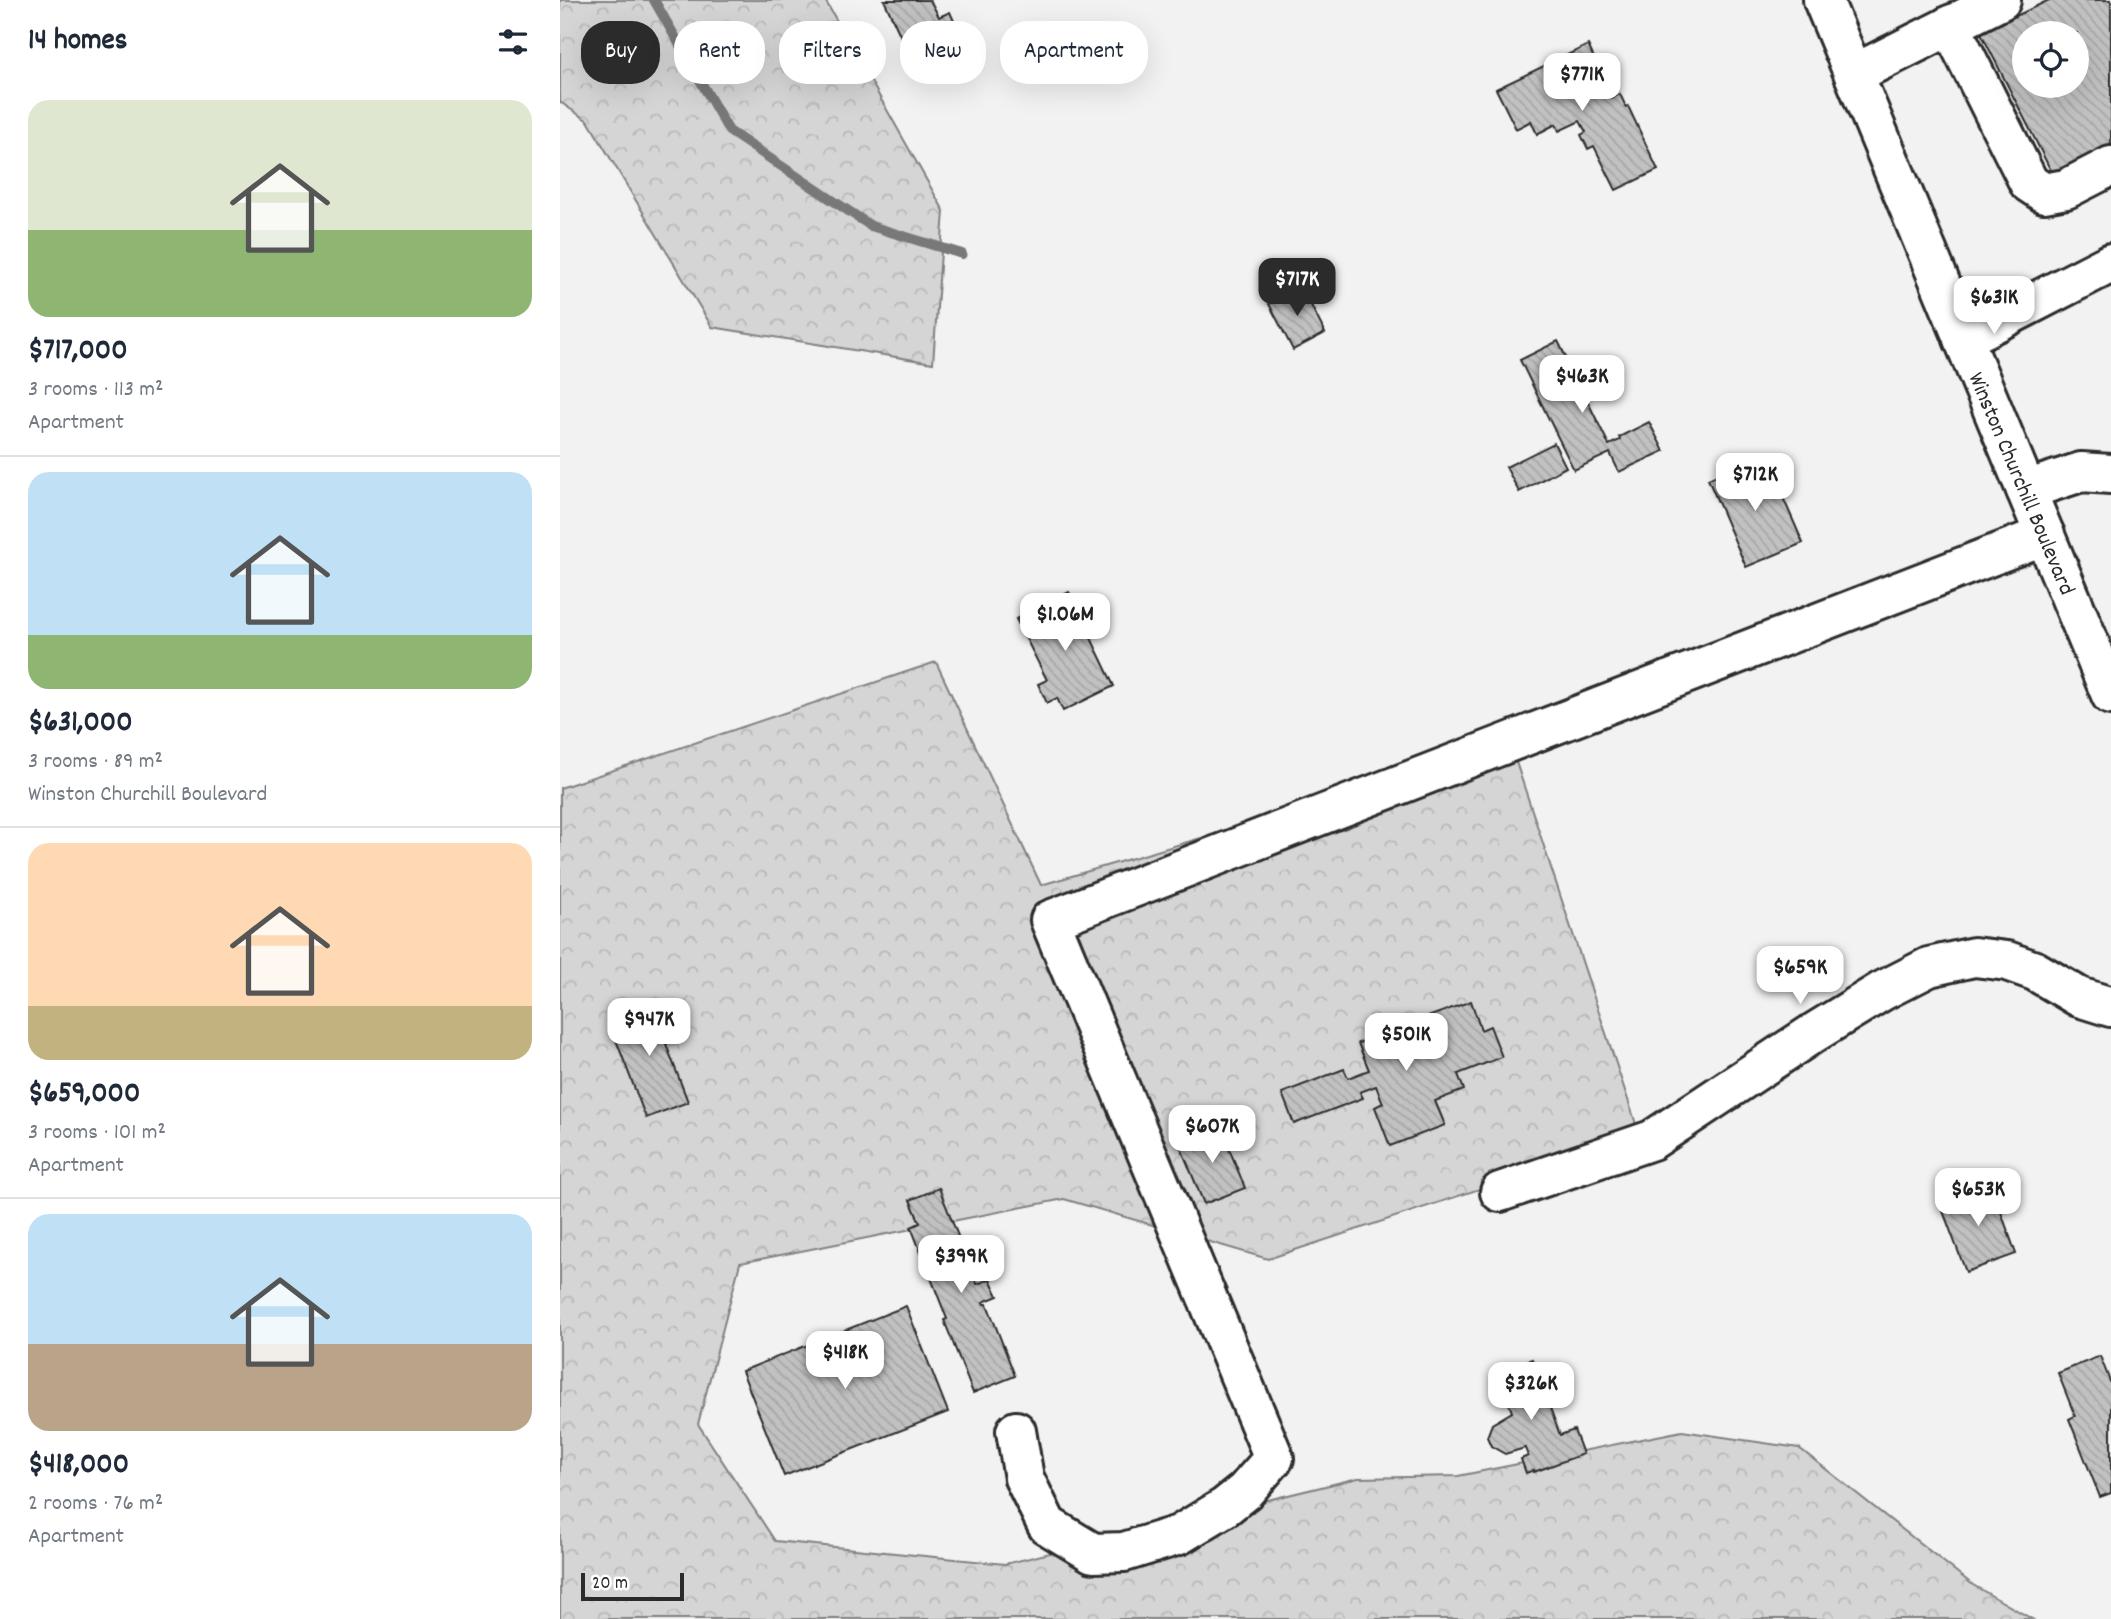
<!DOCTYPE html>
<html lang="en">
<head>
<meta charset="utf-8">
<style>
	body { margin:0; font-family:Dekko,sans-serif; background:#f6f6f7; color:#1f2937; height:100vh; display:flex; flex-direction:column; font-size:26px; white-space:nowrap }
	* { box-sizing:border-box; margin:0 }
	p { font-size:23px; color:#747a83 }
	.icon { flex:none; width:38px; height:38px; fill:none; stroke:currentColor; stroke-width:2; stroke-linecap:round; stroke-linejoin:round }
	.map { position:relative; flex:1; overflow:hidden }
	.sheet { display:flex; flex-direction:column; background:#fff; width:560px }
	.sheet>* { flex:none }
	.hud { position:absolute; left:21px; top:21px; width:665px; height:63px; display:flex; gap:14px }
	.fabs { position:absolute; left:1452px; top:21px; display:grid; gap:14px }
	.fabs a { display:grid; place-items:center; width:77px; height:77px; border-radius:50%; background:#fff; box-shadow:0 7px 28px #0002; font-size:35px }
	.scale { position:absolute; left:21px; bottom:18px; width:103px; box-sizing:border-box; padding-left:7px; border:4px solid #2b2b2b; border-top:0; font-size:19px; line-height:24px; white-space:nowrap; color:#2b2b2b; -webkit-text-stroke:5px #fff; paint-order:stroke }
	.price { position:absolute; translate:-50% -60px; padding:0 16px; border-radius:14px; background:#fff; color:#222; font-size:23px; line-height:46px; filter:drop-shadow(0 2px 4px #0008) }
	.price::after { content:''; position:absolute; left:50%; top:42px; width:21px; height:16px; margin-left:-10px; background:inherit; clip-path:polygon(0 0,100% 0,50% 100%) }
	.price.selected { background:#2b2b2b; color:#fff }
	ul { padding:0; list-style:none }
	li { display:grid; align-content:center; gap:14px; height:371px; padding:0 28px }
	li+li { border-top:2px solid #e0e1e3 }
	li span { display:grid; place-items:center; height:217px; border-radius:21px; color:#555 }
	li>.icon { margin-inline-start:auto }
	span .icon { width:126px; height:126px; fill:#fffc; stroke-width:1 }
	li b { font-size:30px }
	h2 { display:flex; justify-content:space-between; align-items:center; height:84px; padding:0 28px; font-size:30px }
	.tag { padding:0 24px; border-radius:28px; background:#fff; box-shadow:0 7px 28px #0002; font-size:24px; line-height:63px }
	.tag.selected { background:#2b2b2b; color:#fff }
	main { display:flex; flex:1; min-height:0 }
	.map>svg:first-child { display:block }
</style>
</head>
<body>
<main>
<section class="sheet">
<h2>14 homes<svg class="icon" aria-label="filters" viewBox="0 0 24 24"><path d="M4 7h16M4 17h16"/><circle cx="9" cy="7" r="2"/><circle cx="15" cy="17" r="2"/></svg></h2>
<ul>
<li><span style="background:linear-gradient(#dfe7d0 60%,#8fb573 0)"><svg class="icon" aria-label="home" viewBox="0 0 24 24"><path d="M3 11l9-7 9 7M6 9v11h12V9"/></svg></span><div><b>$717,000</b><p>3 rooms · 113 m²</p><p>Apartment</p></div></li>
<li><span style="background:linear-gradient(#bfe0f5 75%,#8fb573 0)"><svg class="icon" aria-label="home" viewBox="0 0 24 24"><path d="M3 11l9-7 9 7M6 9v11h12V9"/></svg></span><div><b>$631,000</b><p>3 rooms · 89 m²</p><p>Winston Churchill Boulevard</p></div></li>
<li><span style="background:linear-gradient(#ffd9b3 75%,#c2b280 0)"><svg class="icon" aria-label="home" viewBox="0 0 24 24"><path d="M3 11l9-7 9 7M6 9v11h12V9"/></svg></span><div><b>$659,000</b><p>3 rooms · 101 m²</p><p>Apartment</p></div></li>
<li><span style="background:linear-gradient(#bfe0f5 60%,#b9a48a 0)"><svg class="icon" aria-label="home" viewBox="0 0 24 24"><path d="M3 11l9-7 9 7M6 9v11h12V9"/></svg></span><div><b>$418,000</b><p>2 rooms · 76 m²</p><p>Apartment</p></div></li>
</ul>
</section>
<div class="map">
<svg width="1551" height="1619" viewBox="0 0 1551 1619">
	<defs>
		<pattern id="forest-crowns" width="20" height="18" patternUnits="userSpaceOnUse" patternTransform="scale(1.75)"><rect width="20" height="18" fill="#d5d5d5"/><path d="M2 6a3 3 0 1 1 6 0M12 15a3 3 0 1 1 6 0" fill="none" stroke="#b7b7b7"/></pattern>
		<pattern id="building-back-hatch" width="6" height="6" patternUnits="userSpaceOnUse" patternTransform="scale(1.75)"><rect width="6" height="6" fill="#c1c1c1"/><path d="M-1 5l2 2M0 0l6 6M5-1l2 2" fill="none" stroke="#a6a6a6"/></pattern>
	</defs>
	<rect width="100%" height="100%" fill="#f2f2f2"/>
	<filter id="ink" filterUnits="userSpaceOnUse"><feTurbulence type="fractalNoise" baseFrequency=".0143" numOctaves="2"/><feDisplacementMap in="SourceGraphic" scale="14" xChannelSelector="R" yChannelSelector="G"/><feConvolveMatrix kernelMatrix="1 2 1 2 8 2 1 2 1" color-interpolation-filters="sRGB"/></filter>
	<g filter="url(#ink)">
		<g fill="url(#forest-crowns)" stroke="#808080" stroke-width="2">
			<path d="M 0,0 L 265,0 L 384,211 L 373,363 L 152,327 L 28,121 L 0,102 Z"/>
			<path d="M 376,662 L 481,885 L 951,747 L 1080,1136 L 708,1259 L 504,1199 L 180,1263 L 138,1424 L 215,1541 L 445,1564 L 798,1478 L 898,1476 L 1122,1431 L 1239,1448 L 1413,1585 L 1472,1619 L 0,1619 L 0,788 Z"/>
		</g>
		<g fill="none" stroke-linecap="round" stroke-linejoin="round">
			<path stroke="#787878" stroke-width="10" d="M 94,0 L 169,131 L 311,226 L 402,254"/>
		</g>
		<g fill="url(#building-back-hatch)" stroke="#2b2b2b" stroke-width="2" fill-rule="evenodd">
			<path d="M 324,0 L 370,0 L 379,17 L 390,12 L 398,30 L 386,36 L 395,54 L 357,72 Z"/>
			<path d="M 1489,0 L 1551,0 L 1551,146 L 1492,173 L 1421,33 ZM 1465,33 L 1517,33 L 1517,86 L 1465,86 Z"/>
			<path d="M 1028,45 L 1052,98 L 1060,94 L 1066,107 L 1068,106 L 1098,170 L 1056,190 L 1034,146 L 1028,149 L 1021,135 L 1026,132 L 1020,121 L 999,131 L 996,124 L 977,134 L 971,121 L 956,129 L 936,89 Z"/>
			<path d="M 742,287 L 765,333 L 733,350 L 709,304 Z"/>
			<path d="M 998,341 L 1049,445 L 1060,440 L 1059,437 L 1089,422 L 1104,451 L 1059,472 L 1050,453 L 1014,470 L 960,360 Z"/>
			<path d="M 994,443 L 1006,467 L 959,492 L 946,467 Z"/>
			<path d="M 1196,458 L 1209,490 L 1218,486 L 1243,543 L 1186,567 L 1148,479 Z"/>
			<path d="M 509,592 L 554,686 L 503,711 L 497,698 L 487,703 L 478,684 L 487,680 L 456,619 Z"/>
			<path d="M 98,1000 L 113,1041 L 106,1044 L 128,1102 L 86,1118 L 48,1019 Z"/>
			<path d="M 911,1001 L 921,1030 L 930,1026 L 942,1057 L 898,1074 L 904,1090 L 875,1101 L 885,1125 L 830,1146 L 815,1107 L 823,1103 L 816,1086 L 800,1092 L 803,1098 L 734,1124 L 722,1093 L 784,1069 L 788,1078 L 809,1070 L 798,1043 Z"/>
			<path d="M 660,1126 L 685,1188 L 644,1204 L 619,1143 Z"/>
			<path d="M 1431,1184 L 1456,1254 L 1406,1272 L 1380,1203 Z"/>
			<path d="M 379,1188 L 417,1284 L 430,1279 L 438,1296 L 423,1302 L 424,1304 L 427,1304 L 455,1376 L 413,1393 L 384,1320 L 387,1319 L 351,1227 L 360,1223 L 350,1200 Z"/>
			<path d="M 346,1306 L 388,1412 L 224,1476 L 182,1371 Z"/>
			<path d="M 1540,1356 L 1551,1384 L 1551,1493 L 1540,1497 L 1509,1419 L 1515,1416 L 1498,1373 Z"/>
			<path d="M 972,1359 L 1000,1435 L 1014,1430 L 1023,1454 L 974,1472 L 974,1470 L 966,1473 L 961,1459 L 968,1456 L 965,1448 L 945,1454 L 931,1446 L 927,1437 L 932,1424 L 952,1412 L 937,1371 Z"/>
		</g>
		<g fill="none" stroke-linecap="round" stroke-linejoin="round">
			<defs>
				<g id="minor">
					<path d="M 1390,25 L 1469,183 L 1484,193 L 1506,189 L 1551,166"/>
					<path d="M 1294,74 L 1441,0"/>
					<path d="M 1403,339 L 1551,263"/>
					<path d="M 1466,490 L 1521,472 L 1551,474"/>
					<path d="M 940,1192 L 1092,1140 L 1252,1034 L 1322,991 L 1369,967 L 1414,957 L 1447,961 L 1475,971 L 1519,997 L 1551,1007"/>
					<path d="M 456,1431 L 464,1478 L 487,1525 L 533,1553 L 564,1552 L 619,1535 L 665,1507 L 685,1491 L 714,1458 L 490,920 L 1485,535"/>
				</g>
				<path id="major" d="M 1263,0 L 1551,695"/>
			</defs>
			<use href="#minor" stroke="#2b2b2b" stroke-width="44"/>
			<use href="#major" stroke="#2b2b2b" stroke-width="44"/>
			<use href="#minor" stroke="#fff" stroke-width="38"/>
			<use href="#major" stroke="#fff" stroke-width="38"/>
		</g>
	</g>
	<g text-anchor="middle" stroke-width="5" stroke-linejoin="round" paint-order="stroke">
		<g font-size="23" fill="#2b2b2b" stroke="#fff">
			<text transform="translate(1463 483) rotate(67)" y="8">Winston Churchill Boulevard</text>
		</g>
	</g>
</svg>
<div class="fabs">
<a><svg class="icon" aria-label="locate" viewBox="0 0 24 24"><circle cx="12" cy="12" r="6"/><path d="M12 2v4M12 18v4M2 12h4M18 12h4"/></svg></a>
</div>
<div class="scale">20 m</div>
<b class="price" style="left:1022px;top:113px">$771K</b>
<b class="price selected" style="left:737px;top:318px">$717K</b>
<b class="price" style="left:1434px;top:336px">$631K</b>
<b class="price" style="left:1022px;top:415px">$463K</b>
<b class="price" style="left:1195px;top:513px">$712K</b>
<b class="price" style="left:505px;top:653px">$1.06M</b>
<b class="price" style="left:1240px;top:1006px">$659K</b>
<b class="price" style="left:89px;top:1058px">$947K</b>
<b class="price" style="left:846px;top:1073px">$501K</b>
<b class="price" style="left:652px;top:1165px">$607K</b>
<b class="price" style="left:1418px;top:1228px">$653K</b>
<b class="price" style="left:401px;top:1295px">$399K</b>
<b class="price" style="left:285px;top:1391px">$418K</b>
<b class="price" style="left:971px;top:1422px">$326K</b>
<div class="hud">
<a class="tag selected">Buy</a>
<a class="tag">Rent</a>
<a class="tag">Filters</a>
<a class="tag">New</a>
<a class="tag">Apartment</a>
</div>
</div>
</main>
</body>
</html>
